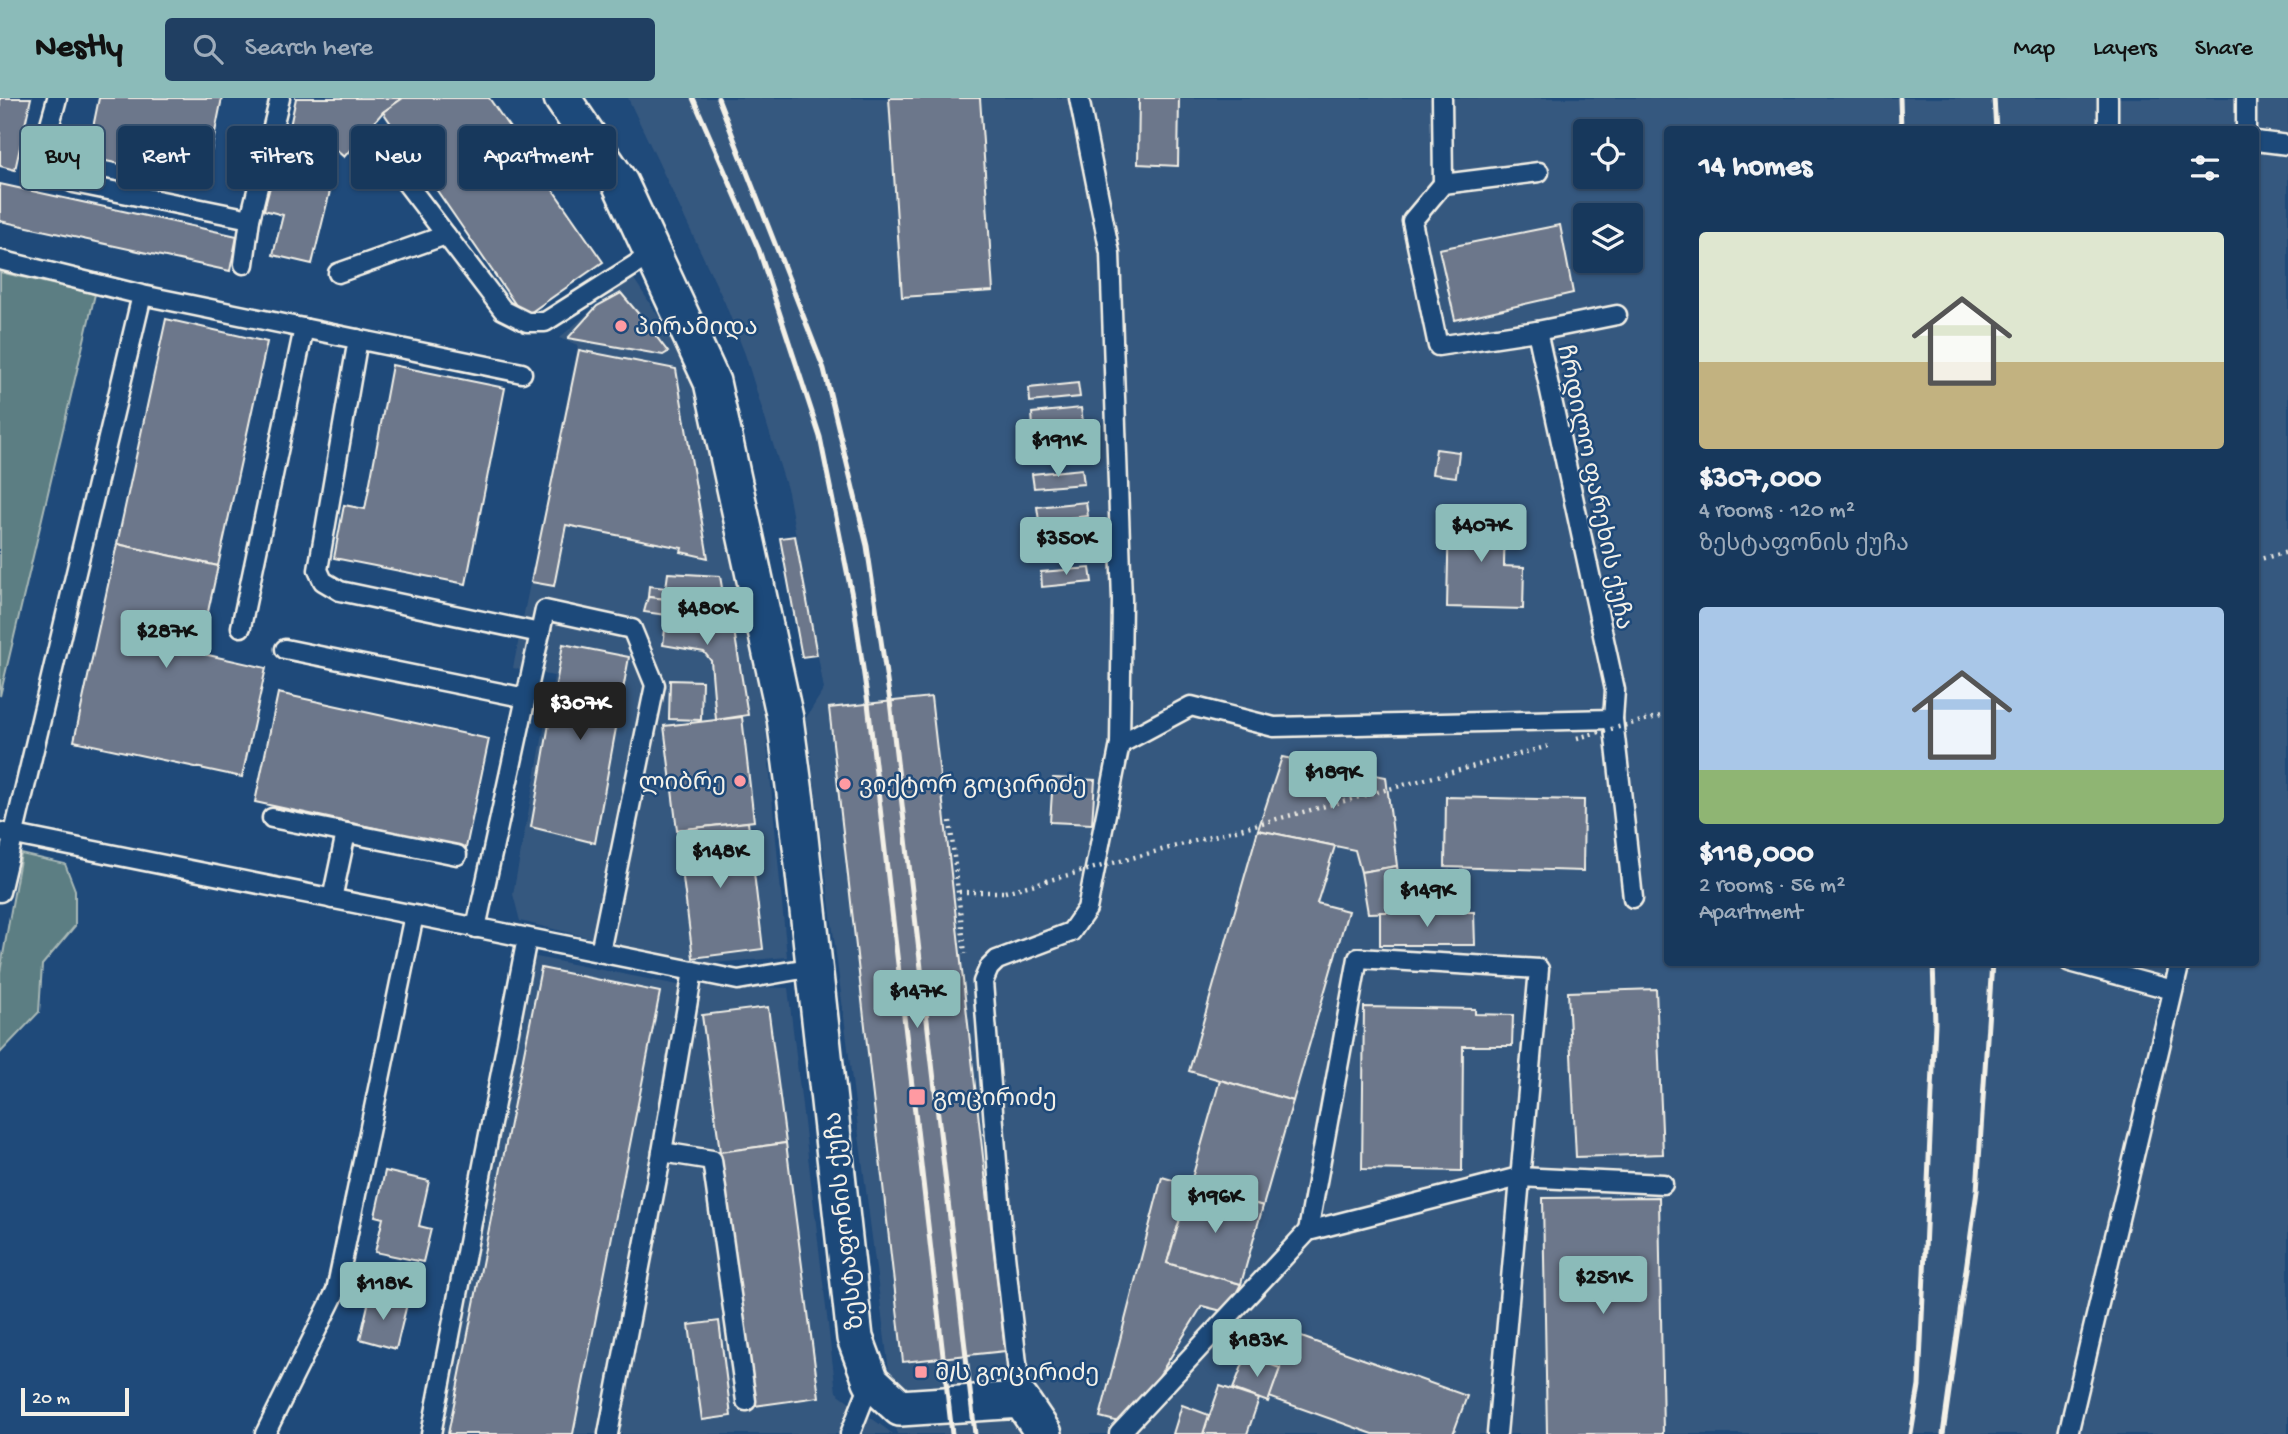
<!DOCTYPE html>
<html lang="en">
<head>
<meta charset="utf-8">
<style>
	body { margin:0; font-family:"Gochi Hand","Noto Sans Georgian",sans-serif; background:#203f62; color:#f1f3f6; height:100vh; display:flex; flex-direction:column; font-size:26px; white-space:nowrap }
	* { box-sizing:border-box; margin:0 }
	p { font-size:23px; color:#9eacbb }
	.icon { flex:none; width:38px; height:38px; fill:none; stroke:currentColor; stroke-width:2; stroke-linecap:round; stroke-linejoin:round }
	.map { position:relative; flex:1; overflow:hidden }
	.details { position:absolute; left:1664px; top:28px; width:595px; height:840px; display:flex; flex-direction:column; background:#17385c; border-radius:7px; box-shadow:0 2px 5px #0004,0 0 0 2px #365272 }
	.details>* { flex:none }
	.top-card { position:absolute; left:21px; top:28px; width:665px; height:63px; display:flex; gap:14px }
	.buttons { position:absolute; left:1573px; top:21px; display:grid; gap:14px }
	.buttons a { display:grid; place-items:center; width:70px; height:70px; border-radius:7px; background:#17385c; box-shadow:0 2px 5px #0004,0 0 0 2px #365272; font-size:35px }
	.scale { position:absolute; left:21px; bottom:18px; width:108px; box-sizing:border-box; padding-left:7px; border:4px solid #f4f1e8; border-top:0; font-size:19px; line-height:24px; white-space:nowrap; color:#f4f1e8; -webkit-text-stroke:5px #1f4a7a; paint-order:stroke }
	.price { position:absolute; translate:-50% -60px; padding:0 16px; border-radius:7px; background:#8bbbb9; color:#111; font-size:23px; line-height:46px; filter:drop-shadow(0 2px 4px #0008) }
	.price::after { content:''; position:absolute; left:50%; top:42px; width:21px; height:16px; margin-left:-10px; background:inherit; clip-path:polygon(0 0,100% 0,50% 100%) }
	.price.current { background:#222; color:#fff }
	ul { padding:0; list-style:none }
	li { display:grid; align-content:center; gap:14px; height:371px; padding:0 35px }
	li span { display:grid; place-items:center; height:217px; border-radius:7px; color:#555 }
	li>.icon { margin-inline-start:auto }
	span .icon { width:126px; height:126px; fill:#fffc; stroke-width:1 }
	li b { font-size:30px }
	h2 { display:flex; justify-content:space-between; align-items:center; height:84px; padding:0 35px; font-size:30px }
	.chip { padding:0 24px; border-radius:7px; background:#17385c; box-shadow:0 2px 5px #0004,0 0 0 2px #365272; font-size:24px; line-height:63px }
	.chip.current { background:#8bbbb9; color:#111 }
	header { display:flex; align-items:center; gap:42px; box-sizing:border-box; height:98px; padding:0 35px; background:#8bbbb9; color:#111 }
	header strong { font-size:33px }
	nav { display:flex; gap:38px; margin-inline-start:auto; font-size:24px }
	.search { width:490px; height:63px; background:#203f62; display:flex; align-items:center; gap:18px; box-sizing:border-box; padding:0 24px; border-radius:7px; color:#9eacbb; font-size:26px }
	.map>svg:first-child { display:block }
</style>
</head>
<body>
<header>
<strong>Nestly</strong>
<div class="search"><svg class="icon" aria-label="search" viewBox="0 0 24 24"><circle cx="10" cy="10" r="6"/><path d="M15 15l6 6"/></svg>Search here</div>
<nav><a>Map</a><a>Layers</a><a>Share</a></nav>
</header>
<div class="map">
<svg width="2288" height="1336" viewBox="0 0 2288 1336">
	<rect width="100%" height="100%" fill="#1f4a7a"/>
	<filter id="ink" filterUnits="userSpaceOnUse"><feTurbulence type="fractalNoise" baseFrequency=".0143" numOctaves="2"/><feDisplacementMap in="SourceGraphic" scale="14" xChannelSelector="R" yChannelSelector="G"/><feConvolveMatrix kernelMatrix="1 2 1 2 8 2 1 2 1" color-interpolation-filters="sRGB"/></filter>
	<g filter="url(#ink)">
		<g fill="#36587f" fill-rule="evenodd">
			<path d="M 628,0 L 2288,0 L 2288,1336 L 897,1336 L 806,620 L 824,591 L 788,394 L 745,256 L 725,205 ZM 1668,32 L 2256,32 L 2256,864 L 1668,864 ZM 1586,33 L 1631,33 L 1631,79 L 1586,79 ZM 1586,117 L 1631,117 L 1631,163 L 1586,163 Z"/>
			<path d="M 632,178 L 689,265 L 765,624 L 787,859 L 700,866 L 520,823 L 513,796 L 554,578 L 513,570 L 578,247 L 559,240 Z"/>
			<path d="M 516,855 L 678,887 L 788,890 L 836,1294 L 893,1336 L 423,1336 Z"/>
		</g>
		<g fill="#5c7e83" stroke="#a8b8b6" stroke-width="2">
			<path d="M 0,174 L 95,196 L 0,598 Z"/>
			<path d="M 21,756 L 65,766 L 75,792 L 75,828 L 42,867 L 39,914 L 0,955 L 0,874 Z"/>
		</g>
		<g fill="#6c778b" stroke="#f4f1e8" stroke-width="2">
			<path d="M 0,0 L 31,0 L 15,72 L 0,68 Z"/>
			<path d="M 99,0 L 222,0 L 205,84 L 87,59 Z"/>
			<path d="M 296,0 L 403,0 L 383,14 L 344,59 L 329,46 L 332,42 L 289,33 Z"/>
			<path d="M 403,0 L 489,0 L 603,164 L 524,219 L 383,14 Z"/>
			<path d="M 889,0 L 980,0 L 993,193 L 902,199 Z"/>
			<path d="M 1139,0 L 1179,0 L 1178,68 L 1138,66 Z"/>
			<path d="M 278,58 L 335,73 L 312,166 L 273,157 L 283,117 L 264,112 Z"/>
			<path d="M 0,86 L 237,138 L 230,173 L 0,123 Z"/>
			<path d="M 1560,127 L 1573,195 L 1455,222 L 1439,151 Z"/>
			<path d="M 621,195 L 642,220 L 668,254 L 663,257 L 568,240 L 597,208 Z"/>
			<path d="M 166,221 L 267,244 L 218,468 L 117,446 Z"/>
			<path d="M 579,252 L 676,271 L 708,460 L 681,454 L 682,450 L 566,427 L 554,488 L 531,484 Z"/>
			<path d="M 392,267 L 505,290 L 466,486 L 334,460 L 344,407 L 365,411 Z"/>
			<path d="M 1078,285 L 1080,299 L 1030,304 L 1029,290 Z"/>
			<path d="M 1081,310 L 1083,324 L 1033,329 L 1032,315 Z"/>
			<path d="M 1080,336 L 1082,351 L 1033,355 L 1031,341 Z"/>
			<path d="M 1436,351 L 1459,354 L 1456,379 L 1432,376 Z"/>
			<path d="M 1082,371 L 1084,386 L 1034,390 L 1032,376 Z"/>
			<path d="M 1086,404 L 1088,418 L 1039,423 L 1037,409 Z"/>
			<path d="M 1449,413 L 1505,415 L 1504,468 L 1524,469 L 1523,511 L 1447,509 Z"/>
			<path d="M 1088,435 L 1089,449 L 1040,454 L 1039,440 Z"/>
			<path d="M 795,438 L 817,557 L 802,559 L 780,440 Z"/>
			<path d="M 117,446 L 218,468 L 199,555 L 266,570 L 242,679 L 74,643 Z"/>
			<path d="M 1090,470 L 1092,484 L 1042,489 L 1041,474 Z"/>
			<path d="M 668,475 L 720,478 L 725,507 L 648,499 L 649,488 L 666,490 Z"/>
			<path d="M 648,499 L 730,508 L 748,617 L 716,622 L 711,563 L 704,554 L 663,547 L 667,517 L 644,514 Z"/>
			<path d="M 563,546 L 629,559 L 595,745 L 531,729 Z"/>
			<path d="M 670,582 L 702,583 L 701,622 L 669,621 Z"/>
			<path d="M 278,595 L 489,641 L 466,750 L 255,704 Z"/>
			<path d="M 931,599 L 1005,1253 L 903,1264 L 829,610 Z"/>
			<path d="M 742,619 L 754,723 L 677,732 L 664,628 Z"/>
			<path d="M 1282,659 L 1386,679 L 1397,768 L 1361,774 L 1355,752 L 1258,732 Z"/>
			<path d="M 1053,680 L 1095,682 L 1092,726 L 1050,724 Z"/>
			<path d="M 1446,699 L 1584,702 L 1583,773 L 1445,769 Z"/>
			<path d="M 748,724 L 763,851 L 693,860 L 677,732 Z"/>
			<path d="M 1258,732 L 1335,748 L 1317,805 L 1348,813 L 1293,1003 L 1189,973 Z"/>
			<path d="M 1397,768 L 1404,814 L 1368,815 L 1361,774 Z"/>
			<path d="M 1380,814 L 1474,814 L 1475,847 L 1380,847 Z"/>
			<path d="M 541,870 L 660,894 L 573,1336 L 448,1336 Z"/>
			<path d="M 1656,891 L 1663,1056 L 1576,1059 L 1568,894 Z"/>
			<path d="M 768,909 L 786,1045 L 720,1054 L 702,917 Z"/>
			<path d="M 1364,909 L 1475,911 L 1475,916 L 1513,917 L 1512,948 L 1463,948 L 1462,1073 L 1362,1071 Z"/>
			<path d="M 1220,982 L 1293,1003 L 1263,1108 L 1190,1087 Z"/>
			<path d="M 786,1045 L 819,1299 L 754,1308 L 720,1054 Z"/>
			<path d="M 385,1073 L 429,1083 L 419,1128 L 431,1131 L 423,1164 L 375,1154 L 383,1120 L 375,1118 Z"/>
			<path d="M 1162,1079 L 1190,1087 L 1167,1165 L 1241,1186 L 1226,1214 L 1202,1208 L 1140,1309 L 1132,1308 L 1123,1325 L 1100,1319 Z"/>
			<path d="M 1190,1087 L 1263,1108 L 1241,1186 L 1167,1165 Z"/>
			<path d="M 1659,1099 L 1663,1336 L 1547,1336 L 1543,1100 Z"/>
			<path d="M 370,1198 L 407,1206 L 396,1251 L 360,1241 Z"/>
			<path d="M 719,1223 L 731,1318 L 702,1322 L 689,1227 Z"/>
			<path d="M 1265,1226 L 1467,1298 L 1453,1336 L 1373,1336 L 1269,1299 L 1280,1270 L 1253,1261 Z"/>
			<path d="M 1246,1258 L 1280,1270 L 1268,1304 L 1233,1291 Z"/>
			<path d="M 1220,1288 L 1259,1301 L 1247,1336 L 1203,1336 Z"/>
			<path d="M 1182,1307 L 1209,1317 L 1203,1336 L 1173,1336 Z"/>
		</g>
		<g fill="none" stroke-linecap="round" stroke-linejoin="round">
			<defs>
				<g id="lane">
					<path d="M 57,0 C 53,19 38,53 51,70 C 57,77 66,81 74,85 L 250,121"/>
					<path d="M 1079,0 L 1110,155 L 1122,502 L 1120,646"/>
					<path d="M 1442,0 L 1443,86"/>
					<path d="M 2108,0 L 2108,32"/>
					<path d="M 2246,0 L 2246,32"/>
					<path d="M 2256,43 L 2288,47"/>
					<path d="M 382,53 L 503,212 L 527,224 L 545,224 L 652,156"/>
					<path d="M 1539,74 L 1443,86 L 1412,123 L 1438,248 L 1537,233 L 1615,592 L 1613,621 L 1633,800"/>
					<path d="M 0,162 L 142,197 L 522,275"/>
					<path d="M 244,166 L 250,121 L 280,0"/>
					<path d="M 338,175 L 446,137"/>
					<path d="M 1537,233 L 1617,217"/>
					<path d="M 358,241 L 318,472 L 323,483 L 340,493 L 540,535"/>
					<path d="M 241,529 L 304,230"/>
					<path d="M 285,551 L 526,600"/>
					<path d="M 272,720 L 457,757"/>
					<path d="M 0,734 L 738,882 L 814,869"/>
					<path d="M 0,794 L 142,197"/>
					<path d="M 332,801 L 346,735"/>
					<path d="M 476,830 L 545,512 L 632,531 L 655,587 L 600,854"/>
					<path d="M 2070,864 L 2173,892"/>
					<path d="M 662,1054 L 712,1062 L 746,1303"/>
					<path d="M 1308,1133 L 1358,860 L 1539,871 L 1497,1336"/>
					<path d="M 1021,1302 L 1002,1129 L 983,884 L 989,870 L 997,862 L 1071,834 L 1087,811 L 1120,646 L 1191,608 L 1274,629 L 1613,621"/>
					<path d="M 265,1336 L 336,1193 L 414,817"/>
					<path d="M 431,1336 L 527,840"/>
					<path d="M 608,1336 L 662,1054 L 693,873"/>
					<path d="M 850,1336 L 871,1283"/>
					<path d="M 1119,1336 L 1308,1133 L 1519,1079 L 1663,1086"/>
					<path d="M 2068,1336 L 2180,864"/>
				</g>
				<path id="street" d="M 562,0 L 620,85 L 712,284 L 785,620 L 796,703 L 855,1240 L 871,1283 L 900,1310 L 1021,1302 L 1044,1336"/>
			</defs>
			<use href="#lane" stroke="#f4f1e8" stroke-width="23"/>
			<use href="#street" stroke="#f4f1e8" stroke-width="40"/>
			<g stroke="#f4f1e8" stroke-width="4.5" stroke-dasharray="2 5" stroke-linecap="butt">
				<path d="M 2256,462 L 2288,454"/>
				<path d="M 950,723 L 965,856"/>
				<path d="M 959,794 L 1005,794"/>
			</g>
			<use href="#lane" stroke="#1f4a7a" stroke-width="18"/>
			<use href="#street" stroke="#1f4a7a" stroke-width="35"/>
			<g stroke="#f4f1e8" stroke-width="5">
				<path d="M 693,0 L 759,152 L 820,339 L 854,508 L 868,605 L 952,1336"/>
				<path d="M 718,0 L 824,271 L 867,448 L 890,603 L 975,1336"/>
				<path d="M 1900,0 L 1901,32"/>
				<path d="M 1994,0 L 1996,32"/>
				<path d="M 1911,1336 L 1919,1288 L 1935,925 L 1933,864"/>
				<path d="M 1943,1336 L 1977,1093 L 1992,864"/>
			</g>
			<g stroke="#f4f1e8" stroke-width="4.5" stroke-dasharray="2 5" stroke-linecap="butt">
				<path d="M 1577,640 L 1668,616"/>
				<path d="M 1005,794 L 1549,648"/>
			</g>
		</g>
	</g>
	<g fill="#ff9aa2" stroke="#1f4a7a" stroke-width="2.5">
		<circle cx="621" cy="228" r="7"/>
		<circle cx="740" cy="683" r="7"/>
		<circle cx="845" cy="686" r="7"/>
		<rect x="908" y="990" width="18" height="18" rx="3.5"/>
		<rect x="914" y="1267" width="14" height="14" rx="3.5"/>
	</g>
	<g text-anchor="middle" stroke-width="5" stroke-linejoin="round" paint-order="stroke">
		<g font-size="24" fill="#f4f1e8" stroke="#1f4a7a" text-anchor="start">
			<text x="635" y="236">პირამიდა</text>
			<text x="726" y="691" text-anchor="end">ლიბრე</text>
			<text x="859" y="694">ვიქტორ გოცირიძე</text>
			<text x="933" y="1007">გოცირიძე</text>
			<text x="935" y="1282">მ/ს გოცირიძე</text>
		</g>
		<g font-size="24" fill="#f4f1e8" stroke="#1f4a7a">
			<text transform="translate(1596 389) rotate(78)" y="8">ჩრდილო ფარეხის ქუჩა</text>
			<text transform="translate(843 1123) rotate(-96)" y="8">ზესტაფონის ქუჩა</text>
		</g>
	</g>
</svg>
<div class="buttons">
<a><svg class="icon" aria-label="locate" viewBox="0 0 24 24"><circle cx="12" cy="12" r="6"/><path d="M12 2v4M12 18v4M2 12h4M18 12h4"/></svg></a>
<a><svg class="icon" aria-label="layers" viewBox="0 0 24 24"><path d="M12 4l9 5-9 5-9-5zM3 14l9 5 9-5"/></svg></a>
</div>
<div class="scale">20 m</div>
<b class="price" style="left:1058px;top:381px">$191K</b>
<b class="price" style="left:1481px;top:466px">$407K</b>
<b class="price" style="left:1066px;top:479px">$350K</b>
<b class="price" style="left:707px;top:549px">$480K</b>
<b class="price" style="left:166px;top:572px">$287K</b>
<b class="price current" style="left:580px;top:644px">$307K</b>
<b class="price" style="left:1333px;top:713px">$189K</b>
<b class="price" style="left:720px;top:792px">$148K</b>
<b class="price" style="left:1427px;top:831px">$149K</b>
<b class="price" style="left:917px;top:932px">$147K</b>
<b class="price" style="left:1215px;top:1137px">$196K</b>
<b class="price" style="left:1603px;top:1218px">$251K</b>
<b class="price" style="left:383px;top:1224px">$118K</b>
<b class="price" style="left:1257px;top:1281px">$183K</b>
<div class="top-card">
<a class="chip current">Buy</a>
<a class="chip">Rent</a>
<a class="chip">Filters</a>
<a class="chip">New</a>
<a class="chip">Apartment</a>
</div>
<section class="details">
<h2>14 homes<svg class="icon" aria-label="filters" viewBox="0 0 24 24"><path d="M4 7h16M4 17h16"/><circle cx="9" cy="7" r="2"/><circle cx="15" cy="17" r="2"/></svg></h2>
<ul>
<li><span style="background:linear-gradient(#dfe7d0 60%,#c2b280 0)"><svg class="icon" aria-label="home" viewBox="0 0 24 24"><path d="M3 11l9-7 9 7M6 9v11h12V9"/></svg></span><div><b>$307,000</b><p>4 rooms · 120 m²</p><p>ზესტაფონის ქუჩა</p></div></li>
<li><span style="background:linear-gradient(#a9c7e8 75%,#8fb573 0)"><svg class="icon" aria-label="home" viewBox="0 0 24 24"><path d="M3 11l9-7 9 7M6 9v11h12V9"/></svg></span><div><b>$118,000</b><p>2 rooms · 56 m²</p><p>Apartment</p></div></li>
</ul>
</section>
</div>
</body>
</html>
